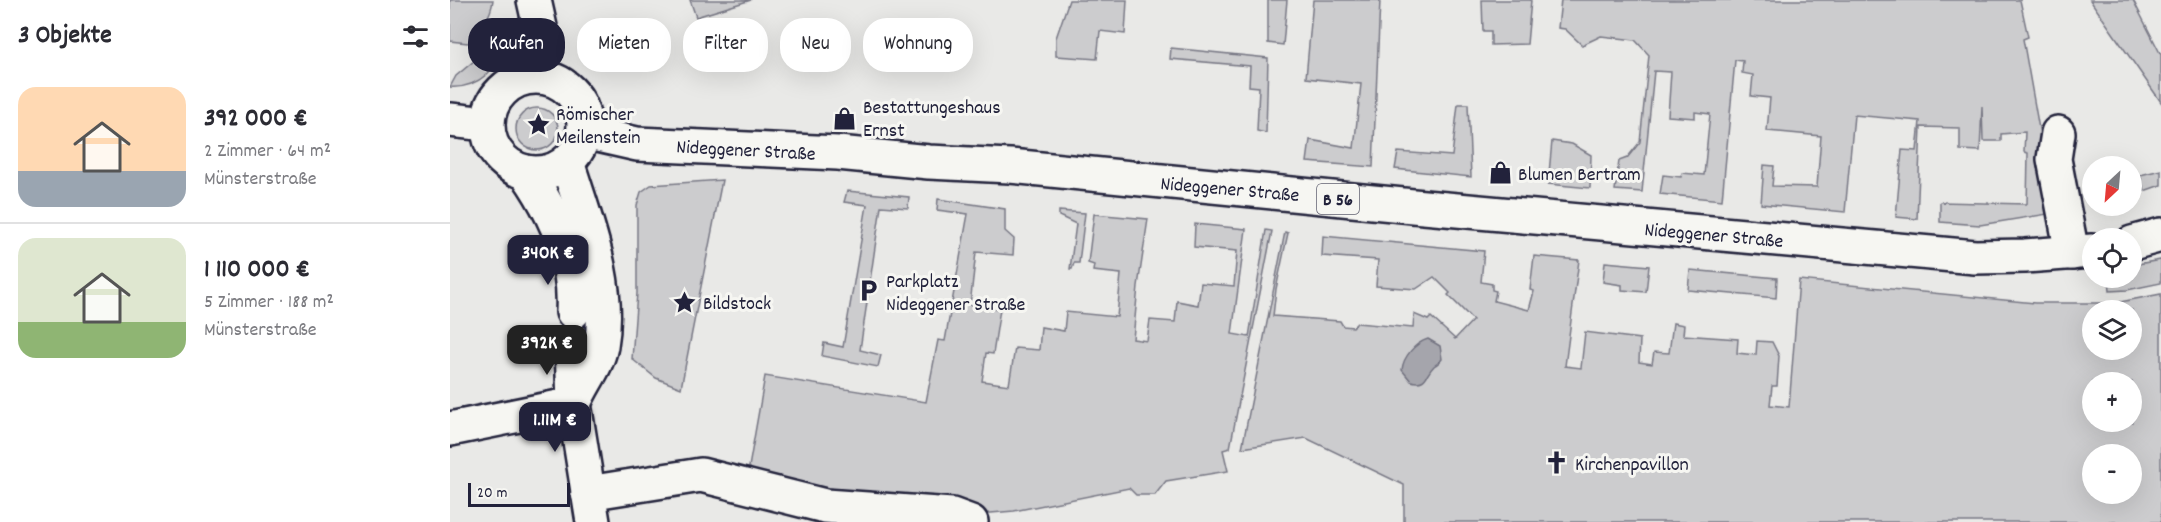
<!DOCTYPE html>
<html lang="de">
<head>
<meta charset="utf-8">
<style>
	body { margin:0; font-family:Dekko,sans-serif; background:#f2f2f3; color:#2b2b33; height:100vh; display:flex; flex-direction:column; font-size:22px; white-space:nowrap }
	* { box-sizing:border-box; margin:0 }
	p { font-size:20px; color:#7c7c81 }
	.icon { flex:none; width:33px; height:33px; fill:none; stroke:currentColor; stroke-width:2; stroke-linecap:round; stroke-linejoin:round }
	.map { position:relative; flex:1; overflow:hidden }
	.panel { display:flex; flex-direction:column; background:#fff; width:450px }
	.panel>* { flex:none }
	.guide { position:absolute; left:18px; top:18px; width:570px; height:54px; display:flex; gap:12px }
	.needle { width:39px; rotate:206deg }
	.buttons { position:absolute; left:1632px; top:156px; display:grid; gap:12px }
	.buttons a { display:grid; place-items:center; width:60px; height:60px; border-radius:50%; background:#fff; box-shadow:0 6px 24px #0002; font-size:30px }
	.scale { position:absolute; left:18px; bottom:15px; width:102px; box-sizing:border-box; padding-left:6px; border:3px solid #22223b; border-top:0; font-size:16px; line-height:21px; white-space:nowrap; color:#22223b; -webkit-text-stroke:4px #f6f6f2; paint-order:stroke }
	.price { position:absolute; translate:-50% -51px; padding:0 14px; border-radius:12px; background:#22223b; color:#fff; font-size:20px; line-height:39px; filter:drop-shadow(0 2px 3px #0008) }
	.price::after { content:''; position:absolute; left:50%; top:36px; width:18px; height:14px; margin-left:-9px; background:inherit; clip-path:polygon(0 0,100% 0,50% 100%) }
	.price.active { background:#222; color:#fff }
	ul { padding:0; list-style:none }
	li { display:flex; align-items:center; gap:18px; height:150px; padding:0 18px }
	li+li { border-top:2px solid #e1e1e2 }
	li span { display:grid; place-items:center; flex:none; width:168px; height:120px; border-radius:18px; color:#555 }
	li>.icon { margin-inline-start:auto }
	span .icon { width:72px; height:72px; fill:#fffc; stroke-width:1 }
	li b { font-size:26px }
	h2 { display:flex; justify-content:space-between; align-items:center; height:72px; padding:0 18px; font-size:26px }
	.tag { padding:0 21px; border-radius:24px; background:#fff; box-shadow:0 6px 24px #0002; font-size:21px; line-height:54px }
	.tag.active { background:#22223b; color:#fff }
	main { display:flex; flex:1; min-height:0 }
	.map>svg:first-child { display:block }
</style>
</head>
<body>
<main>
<section class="panel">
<h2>3 Objekte<svg class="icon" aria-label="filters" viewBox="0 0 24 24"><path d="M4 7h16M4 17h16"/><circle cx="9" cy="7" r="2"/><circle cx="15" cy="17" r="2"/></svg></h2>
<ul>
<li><span style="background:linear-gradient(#ffd9b3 70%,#9aa5b1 0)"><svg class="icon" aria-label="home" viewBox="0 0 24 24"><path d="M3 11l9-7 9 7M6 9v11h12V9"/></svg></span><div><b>392 000 €</b><p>2 Zimmer · 64 m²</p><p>Münsterstraße</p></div></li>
<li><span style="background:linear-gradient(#dfe7d0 70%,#8fb573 0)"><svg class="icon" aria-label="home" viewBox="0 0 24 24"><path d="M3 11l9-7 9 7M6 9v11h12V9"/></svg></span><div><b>1 110 000 €</b><p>5 Zimmer · 188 m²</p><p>Münsterstraße</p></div></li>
</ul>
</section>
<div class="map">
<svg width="1711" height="522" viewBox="0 0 1711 522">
	<rect width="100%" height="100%" fill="#e9e9e7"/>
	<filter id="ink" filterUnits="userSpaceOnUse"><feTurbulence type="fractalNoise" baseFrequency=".0167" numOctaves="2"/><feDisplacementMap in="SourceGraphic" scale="12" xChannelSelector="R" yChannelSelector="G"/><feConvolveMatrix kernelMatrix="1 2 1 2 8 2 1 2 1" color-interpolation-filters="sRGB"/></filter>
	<g filter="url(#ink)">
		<g fill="#ccccce" stroke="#777784" stroke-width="1.5" fill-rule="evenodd">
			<path d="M 0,0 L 43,0 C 41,18 30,30 18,43 L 0,41 Z"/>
			<path d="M 240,0 L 301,0 L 246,17 Z"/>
			<path d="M 619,0 L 677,0 L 675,34 L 650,31 L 647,59 L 606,56 L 606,38 Z"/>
			<path d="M 818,0 L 837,0 L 833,45 L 818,43 Z"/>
			<path d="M 863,0 L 930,0 L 923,167 L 857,162 L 860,140 L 904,148 L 911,84 L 856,78 Z"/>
			<path d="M 1032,0 L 1081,0 L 1077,44 L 1041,45 L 1041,31 L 1033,31 Z"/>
			<path d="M 1111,0 L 1570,0 L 1578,37 L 1573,39 L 1604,213 L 1530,225 L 1490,222 L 1490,202 L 1577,204 L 1578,153 L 1574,152 L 1575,132 L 1551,134 L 1551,141 L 1533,141 L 1532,106 L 1530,151 L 1510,150 L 1510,128 L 1471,127 L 1467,219 L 1446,217 L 1452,150 L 1467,151 L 1470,121 L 1404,115 L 1395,212 L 1311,204 L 1314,165 L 1324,166 L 1322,186 L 1367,187 L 1371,136 L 1317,131 L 1320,98 L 1301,96 L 1303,75 L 1292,73 L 1293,61 L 1285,60 L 1272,200 L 1210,194 L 1213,175 L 1231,177 L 1232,173 L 1254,175 L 1260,114 L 1245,112 L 1245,118 L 1218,116 L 1221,72 L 1204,71 L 1192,192 L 1165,190 L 1169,161 L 1177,158 L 1190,142 L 1199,55 L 1185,40 L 1151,36 L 1132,45 L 1115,29 L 1108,28 Z"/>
			<path d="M 1640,0 L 1683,0 L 1711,55 L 1711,102 Z"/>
			<path d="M 48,41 L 56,41 C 51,67 28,89 0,87 L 6,76 Z"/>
			<path d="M 721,48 L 818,58 L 816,133 L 807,131 L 809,87 L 799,86 L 800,66 L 720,59 Z"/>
			<path d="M 1008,104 L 1018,104 L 1021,177 L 945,169 L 948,152 L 1002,156 Z"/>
			<circle cx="87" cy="129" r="21"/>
			<path d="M 1102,141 L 1122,144 L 1141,155 L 1140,188 L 1098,184 Z"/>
			<path d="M 1711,170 L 1711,185 L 1694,191 L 1690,175 Z"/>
			<path d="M 272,180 L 231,388 L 206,378 L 182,359 L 187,293 L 187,205 L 191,192 L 201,185 Z"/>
			<path d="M 397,191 L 459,197 L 458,208 L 431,206 L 410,350 L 431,355 L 428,367 L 372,356 L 374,343 L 393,347 L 417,205 L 394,202 Z"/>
			<path d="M 488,199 L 555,209 L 555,231 L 564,239 L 563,255 L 526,252 L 520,305 L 550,309 L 543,354 L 536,353 L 532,381 L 559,385 L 565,348 L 589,350 L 591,327 L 614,331 L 616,312 L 667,317 L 671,274 L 643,271 L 644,265 L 638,263 L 644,214 L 698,219 L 688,286 L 683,339 L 697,341 L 700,320 L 725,322 L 727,301 L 748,305 L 751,283 L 784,286 L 787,251 L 744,247 L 745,224 L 796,229 L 782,334 L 799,337 L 816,230 L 822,231 L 780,448 L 773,450 L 778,471 L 716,481 L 705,495 L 686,495 L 679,488 L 564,511 L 529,514 L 320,485 L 299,467 L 315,376 L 476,402 L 488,340 L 495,341 L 518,214 L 487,210 Z"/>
			<path d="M 609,211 L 635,213 L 629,263 L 624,263 L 622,269 L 620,269 L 626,224 L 609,216 Z"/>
			<path d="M 835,232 L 838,233 L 826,289 L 823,316 L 890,321 L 893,326 L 903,327 L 907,323 L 963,328 L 964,314 L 978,320 L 981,317 L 1005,339 L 1023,320 L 998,295 L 1000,293 L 984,277 L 966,289 L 926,286 L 928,260 L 872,256 L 873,236 L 1034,251 L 1031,282 L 1042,284 L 1042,290 L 1046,291 L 1044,301 L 1079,310 L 1084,291 L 1080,290 L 1084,256 L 1129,260 L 1115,366 L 1131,368 L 1135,332 L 1190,339 L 1189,362 L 1202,364 L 1204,352 L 1219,353 L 1223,323 L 1234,325 L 1233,335 L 1288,339 L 1287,353 L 1306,355 L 1307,341 L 1322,342 L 1329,356 L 1327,386 L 1322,386 L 1320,405 L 1339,407 L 1349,280 L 1585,303 L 1665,303 L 1711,294 L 1711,522 L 954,522 L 954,485 L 856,438 L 792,448 ZM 1642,310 L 1682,310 L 1682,350 L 1642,350 ZM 1642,382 L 1682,382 L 1682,422 L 1642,422 ZM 1642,454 L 1682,454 L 1682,494 L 1642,494 Z"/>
			<path d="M 1711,260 L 1711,283 L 1677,290 L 1660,291 L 1659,278 L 1682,278 L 1682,265 Z"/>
			<path d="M 1155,262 L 1199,266 L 1196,292 L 1172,290 L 1172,285 L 1153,282 Z"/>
			<path d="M 1240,270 L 1327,278 L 1326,298 L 1238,290 Z"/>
		</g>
		<path fill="#a5a5ac" stroke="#71717f" stroke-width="1.5" d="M 978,339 L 990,346 L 992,359 C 990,362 987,364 984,366 C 975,375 977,385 961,381 L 952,370 C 953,357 965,343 978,339 Z"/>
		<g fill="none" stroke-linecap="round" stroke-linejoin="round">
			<defs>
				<g id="minor">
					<path d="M 0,120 L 37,124"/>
					<path d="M 1608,133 L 1604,159 L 1622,253"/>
					<path d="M 117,162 C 135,220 162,283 151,346 C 147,367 131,385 124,404"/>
					<path d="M 76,172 C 105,213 126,261 123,312"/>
					<path d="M 122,346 L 124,404 L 143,522"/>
					<path d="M 0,429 L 124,404"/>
					<path d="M 138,493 L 251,475 L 375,506 L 502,515 L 521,522"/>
				</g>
				<g id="major">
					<path d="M 84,0 L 90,27 L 90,76"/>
					<circle cx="86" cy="125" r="48"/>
					<path d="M 134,132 L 187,144 L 388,153 L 479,162 L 560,166 L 963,206 L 1525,257 L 1575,256 L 1642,251"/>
					<path d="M 1682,243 L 1711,235"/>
				</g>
			</defs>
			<use href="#minor" stroke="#22223b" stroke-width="38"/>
			<use href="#major" stroke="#22223b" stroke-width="38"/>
			<use href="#minor" stroke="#f6f6f2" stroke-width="33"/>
			<use href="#major" stroke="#f6f6f2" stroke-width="33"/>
		</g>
	</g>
	<defs>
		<symbol id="shop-bare" viewBox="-9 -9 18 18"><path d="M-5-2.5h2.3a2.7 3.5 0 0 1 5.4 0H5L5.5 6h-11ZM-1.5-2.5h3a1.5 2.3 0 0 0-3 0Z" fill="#22223b" stroke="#f6f6f2" stroke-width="2.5" paint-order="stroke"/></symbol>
		<symbol id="sight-bare" viewBox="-9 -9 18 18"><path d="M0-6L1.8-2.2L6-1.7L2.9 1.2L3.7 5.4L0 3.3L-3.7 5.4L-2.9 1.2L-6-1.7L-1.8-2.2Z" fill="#22223b" stroke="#f6f6f2" stroke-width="2.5" paint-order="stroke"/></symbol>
		<symbol id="parking-bare" viewBox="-9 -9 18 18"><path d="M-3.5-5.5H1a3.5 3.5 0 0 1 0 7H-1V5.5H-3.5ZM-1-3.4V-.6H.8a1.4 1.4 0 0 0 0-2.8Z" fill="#22223b" stroke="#f6f6f2" stroke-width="2.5" paint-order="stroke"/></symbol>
		<symbol id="church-bare" viewBox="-9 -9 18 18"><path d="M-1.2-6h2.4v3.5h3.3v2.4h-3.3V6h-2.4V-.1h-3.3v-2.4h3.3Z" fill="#22223b" stroke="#f6f6f2" stroke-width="2.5" paint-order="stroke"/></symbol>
	</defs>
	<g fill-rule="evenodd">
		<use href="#shop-bare" x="378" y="102" width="33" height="33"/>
		<use href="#sight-bare" x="72" y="108" width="33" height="33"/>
		<use href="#shop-bare" x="1034" y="156" width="33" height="33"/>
		<use href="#parking-bare" x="402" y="274" width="33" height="33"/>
		<use href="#sight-bare" x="218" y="286" width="33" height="33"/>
		<use href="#church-bare" x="1090" y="446" width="33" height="33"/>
	</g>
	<g text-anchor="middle" stroke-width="6" stroke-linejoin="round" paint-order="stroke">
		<rect fill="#f6f6f2" stroke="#626272" stroke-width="1.5" x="867" y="184" width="42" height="30" rx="4.5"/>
		<g font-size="18" font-weight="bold" fill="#22223b">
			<text x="888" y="205">B 56</text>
		</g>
		<g font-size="20" fill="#22223b" stroke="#f6f6f2" text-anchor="start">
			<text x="413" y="113">Bestattungeshaus<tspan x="413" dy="23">Ernst</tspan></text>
			<text x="106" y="120">Römischer<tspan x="106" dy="23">Meilenstein</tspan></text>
			<text x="1068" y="180">Blumen Bertram</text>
			<text x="436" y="287">Parkplatz<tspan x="436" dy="23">Nideggener Straße</tspan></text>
			<text x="253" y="309">Bildstock</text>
			<text x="1125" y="470">Kirchenpavillon</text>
		</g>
		<g font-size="20" fill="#22223b" stroke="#f6f6f2">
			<text transform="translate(296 149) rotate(3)" y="7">Nideggener Straße</text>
			<text transform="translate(780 188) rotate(5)" y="7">Nideggener Straße</text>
			<text transform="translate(1264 234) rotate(5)" y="7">Nideggener Straße</text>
		</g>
	</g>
</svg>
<div class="buttons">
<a><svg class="needle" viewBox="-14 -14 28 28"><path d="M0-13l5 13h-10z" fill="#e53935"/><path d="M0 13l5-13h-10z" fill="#7c7c81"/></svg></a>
<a><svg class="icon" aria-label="locate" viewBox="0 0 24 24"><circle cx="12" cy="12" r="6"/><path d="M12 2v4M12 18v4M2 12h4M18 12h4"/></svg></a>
<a><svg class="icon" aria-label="layers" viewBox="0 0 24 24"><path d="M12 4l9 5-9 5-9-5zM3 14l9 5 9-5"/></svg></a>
<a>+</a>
<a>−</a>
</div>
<div class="scale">20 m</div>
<b class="price" style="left:98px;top:286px">340K €</b>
<b class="price active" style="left:97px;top:376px">392K €</b>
<b class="price" style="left:105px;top:453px">1.11M €</b>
<div class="guide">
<a class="tag active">Kaufen</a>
<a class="tag">Mieten</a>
<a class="tag">Filter</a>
<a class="tag">Neu</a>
<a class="tag">Wohnung</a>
</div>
</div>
</main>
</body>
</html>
